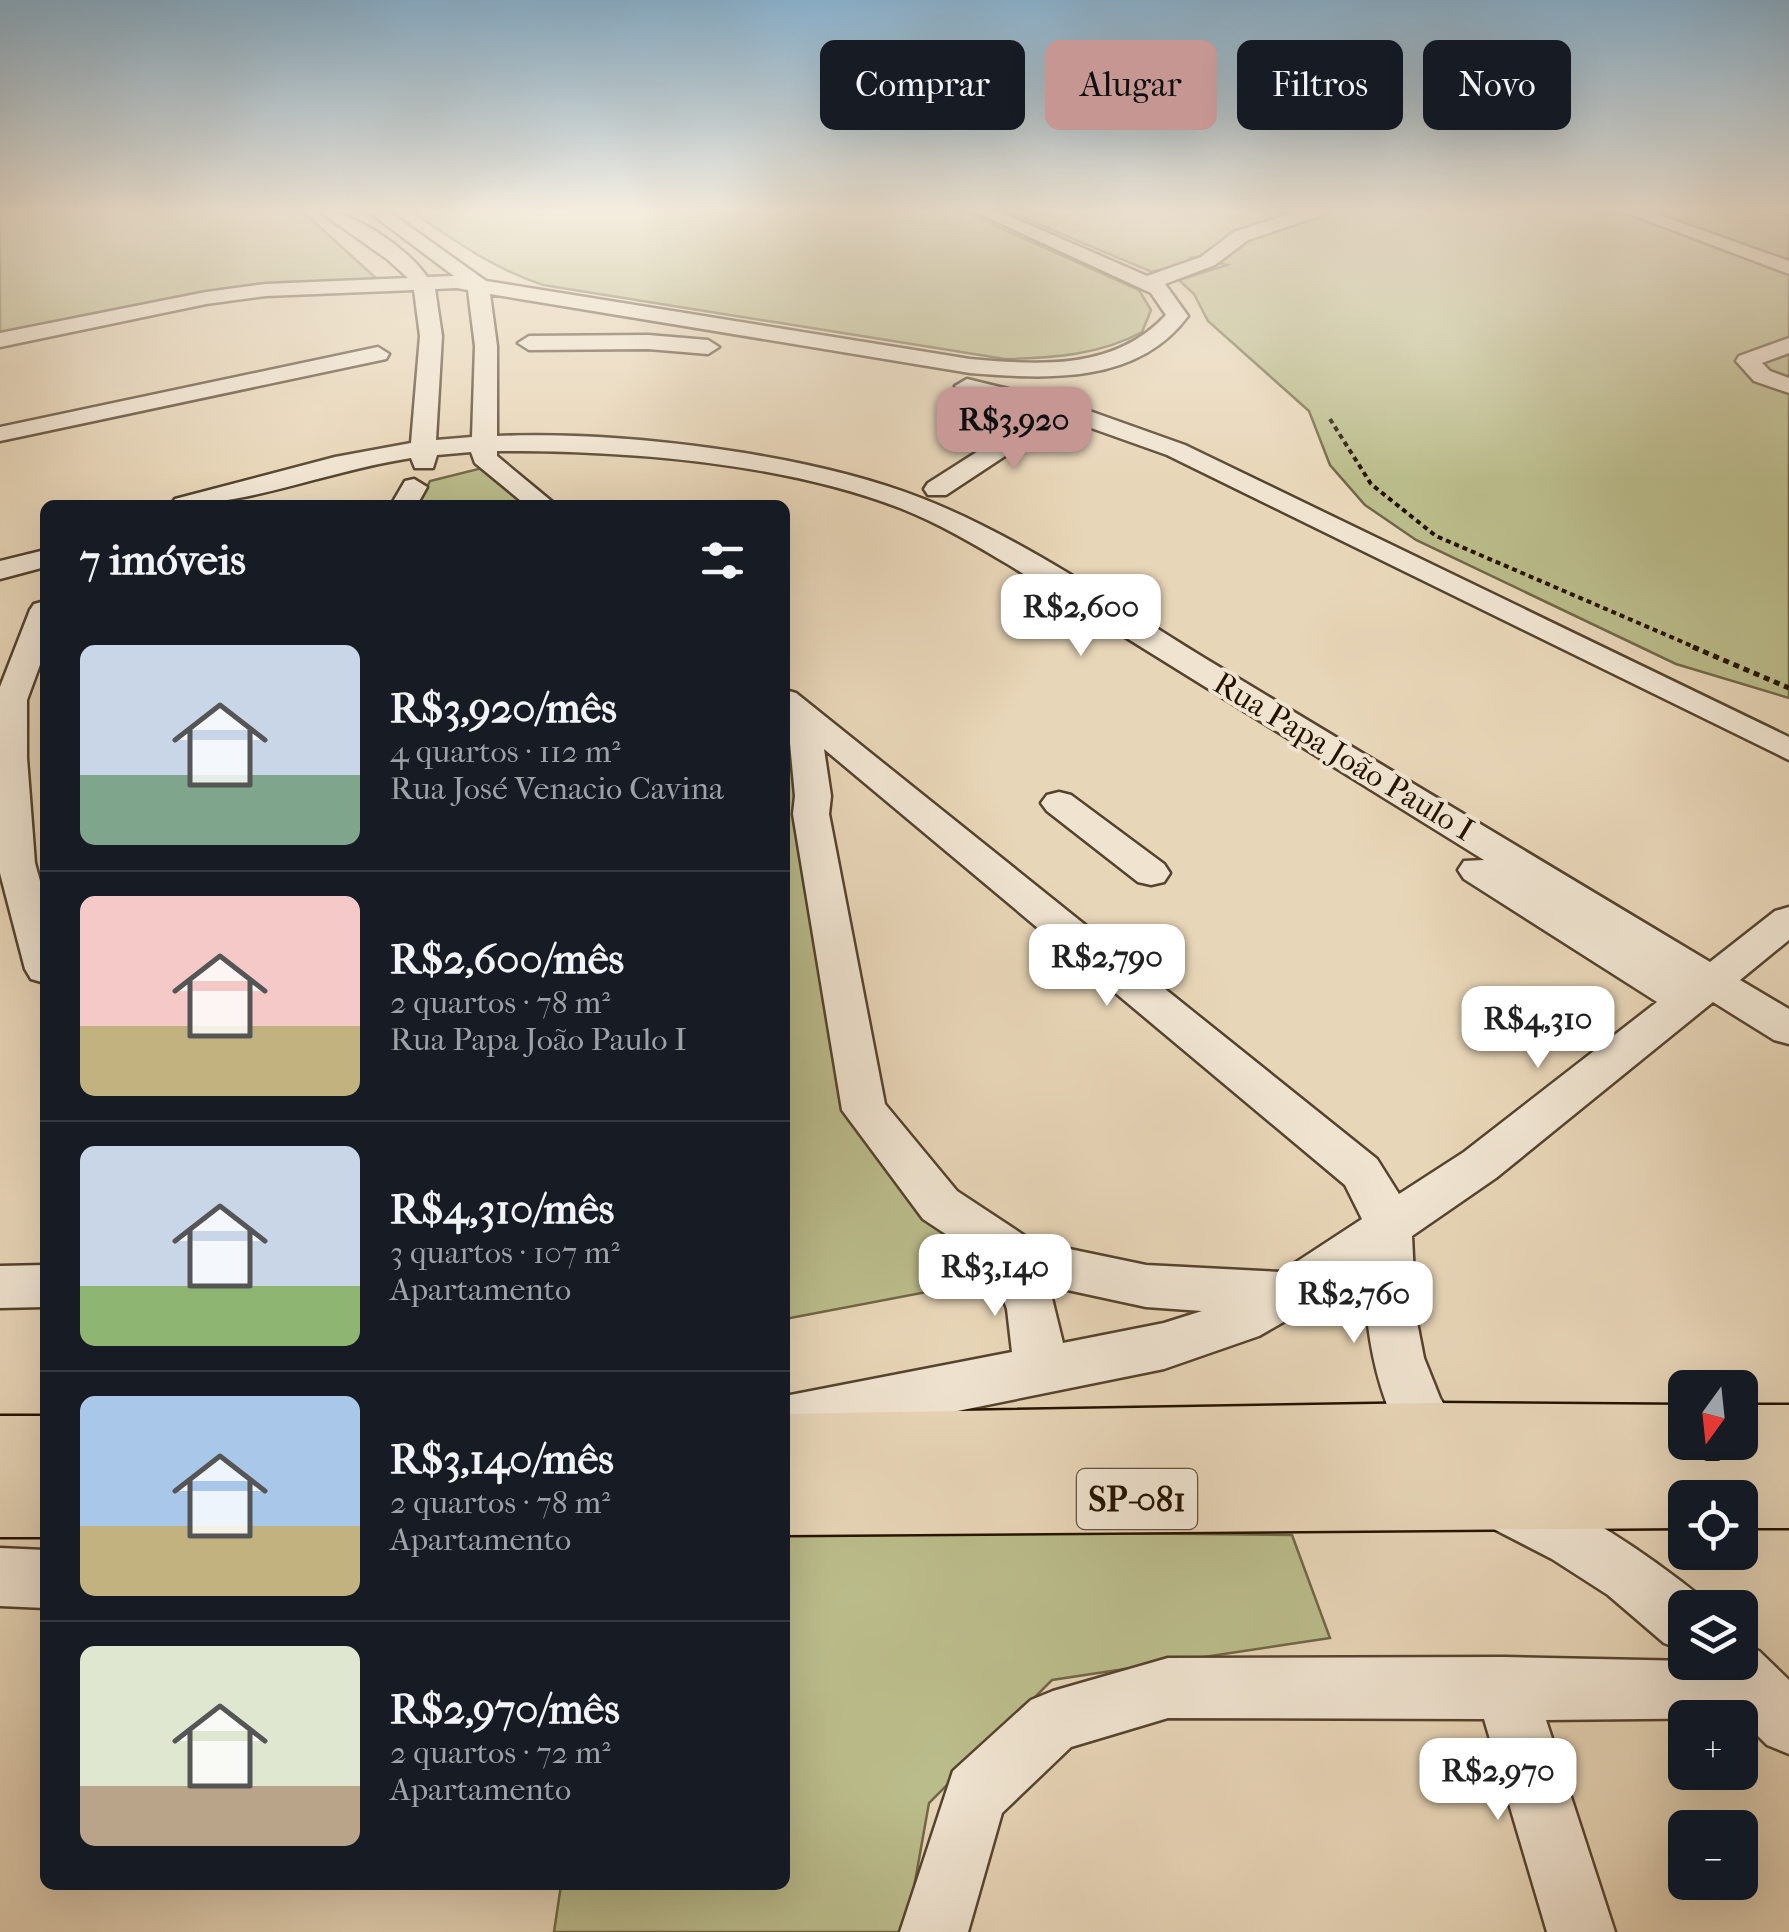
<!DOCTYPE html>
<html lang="pt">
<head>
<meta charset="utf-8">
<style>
	body { margin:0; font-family:"IM FELL French Canon",serif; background:#242831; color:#f1f3f6; height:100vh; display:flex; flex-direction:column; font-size:38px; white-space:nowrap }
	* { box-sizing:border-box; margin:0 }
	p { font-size:32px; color:#9ea1a6 }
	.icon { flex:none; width:55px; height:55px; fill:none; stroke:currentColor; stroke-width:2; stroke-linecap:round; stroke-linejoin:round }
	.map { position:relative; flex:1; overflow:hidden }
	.drawer { position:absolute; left:40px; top:500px; width:750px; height:1390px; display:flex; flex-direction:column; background:#171b24; border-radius:15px; box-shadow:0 10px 40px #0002 }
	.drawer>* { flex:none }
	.banner { position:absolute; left:820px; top:40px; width:818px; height:90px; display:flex; gap:20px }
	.needle { width:65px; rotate:195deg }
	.tools { position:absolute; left:1668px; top:1370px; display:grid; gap:20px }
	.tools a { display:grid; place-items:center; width:90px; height:90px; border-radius:15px; background:#171b24; box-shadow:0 10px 40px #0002; font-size:50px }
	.price { position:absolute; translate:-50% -85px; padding:0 22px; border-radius:20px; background:#fff; color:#222; font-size:32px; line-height:65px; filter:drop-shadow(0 2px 5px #0008) }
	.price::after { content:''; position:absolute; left:50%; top:60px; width:30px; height:22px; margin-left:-15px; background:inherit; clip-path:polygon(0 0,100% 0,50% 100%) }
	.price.current { background:#c59692; color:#111 }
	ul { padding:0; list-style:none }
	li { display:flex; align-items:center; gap:30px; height:250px; padding:0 40px }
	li+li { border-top:2px solid #363941 }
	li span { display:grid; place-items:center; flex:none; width:280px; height:200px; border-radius:15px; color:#555 }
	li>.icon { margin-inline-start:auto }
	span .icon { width:120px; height:120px; fill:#fffc; stroke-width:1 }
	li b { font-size:42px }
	h2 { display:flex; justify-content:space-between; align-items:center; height:120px; padding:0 40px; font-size:42px }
	.pill { padding:0 35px; border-radius:15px; background:#171b24; box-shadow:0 10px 40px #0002; font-size:35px; line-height:90px }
	.pill.current { background:#c59692; color:#111 }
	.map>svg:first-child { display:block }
</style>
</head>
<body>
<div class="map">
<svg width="1789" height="1932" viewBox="0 0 1789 1932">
	<rect width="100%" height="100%" fill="#e8d6b8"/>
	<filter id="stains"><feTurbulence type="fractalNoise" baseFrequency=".002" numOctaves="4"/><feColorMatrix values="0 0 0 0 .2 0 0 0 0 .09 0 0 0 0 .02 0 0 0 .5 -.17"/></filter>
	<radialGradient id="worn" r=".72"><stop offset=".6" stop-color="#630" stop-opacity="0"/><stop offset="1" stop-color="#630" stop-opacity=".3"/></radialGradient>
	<g fill="#bbbc8b" stroke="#706746" stroke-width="2.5">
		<path d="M 0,209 L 300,209 L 377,279 L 350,285 L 283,285 L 0,335 Z"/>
		<path d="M 408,209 L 958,209 L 1139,290 L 1151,310 L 1142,332 C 1100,355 1053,358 1005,359 L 543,285 C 492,268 452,239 408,209 Z"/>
		<path d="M 1002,209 L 1789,209 L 1789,698 L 1676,664 L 1416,540 L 1365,505 L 1330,465 L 1309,411 L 1208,321 L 1194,294 L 1179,280 L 1227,265 L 1192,257 L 1182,264 L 1152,272 Z"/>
		<path d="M 486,467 L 528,505 L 418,505 L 430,481 Z"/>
		<path d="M 785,736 L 854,1109 L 982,1251 L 969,1284 L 785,1319 Z"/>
		<path d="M 785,1530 L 1292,1535 L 1330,1638 L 1052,1680 L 929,1803 L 906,1932 L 554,1932 L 561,1885 L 785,1885 Z"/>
	</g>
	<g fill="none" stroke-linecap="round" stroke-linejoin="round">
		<defs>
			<g id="minor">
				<path d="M 316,209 C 349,208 409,249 427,277 L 454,276 L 365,209 L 385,209 L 486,281 L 970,359 C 1040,365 1114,371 1166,315 L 1151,293 L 969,209 L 993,209 L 1147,276 L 1201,257 L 1234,232 L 1305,209 L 1331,209 L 1328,213 L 1248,240 L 1215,265 L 1165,284 L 1188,316 C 1137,385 1047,379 970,373 L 490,294 L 497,346 L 497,436 C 621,431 806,453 921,498 C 1023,538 1117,605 1211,662 C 1377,762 1543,862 1710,962 L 1775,911 L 1789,907 L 1789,940 L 1740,980 L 1789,1009 L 1789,1044 L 1774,1040 L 1713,1002 L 1496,1178 L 1412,1236 L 1416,1317 L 1424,1358 L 1440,1398 L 1471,1449 L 1463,1467 L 1444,1475 C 1382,1450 1363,1329 1365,1269 L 1306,1309 L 1259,1336 L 1164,1369 L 785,1446 L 785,1396 L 1012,1352 L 1007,1309 L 991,1264 L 923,1219 L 842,1110 L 793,814 L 795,796 L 785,690 L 796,693 L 1377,1159 L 1399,1194 L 1464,1152 L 1657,1002 L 1464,879 L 1458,870 L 1464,861 L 1484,860 L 1009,565 C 974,544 938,523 900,508 C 782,463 632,451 506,451 L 497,451 L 497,456 L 556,505 L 526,505 L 475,463 L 471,452 L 437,455 L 433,468 L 415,468 L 411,458 C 330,470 252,505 171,505 L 175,499 L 335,457 L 411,443 L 420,336 L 414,290 L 266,296 L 206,304 L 0,347 L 0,333 L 206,292 L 266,284 L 408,278 L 387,259 ZM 457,288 L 468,290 L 475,346 L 472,437 L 436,440 L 442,336 L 435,289 ZM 824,749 L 1345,1185 L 1362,1219 L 1281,1272 L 1146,1265 L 1055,1246 L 1025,1236 L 957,1191 L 885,1104 L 829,814 L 831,796 ZM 1049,1286 L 1146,1307 L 1202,1311 L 1164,1323 L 1063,1343 Z"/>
				<path d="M 1617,209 L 1642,209 L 1789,261 L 1789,274 Z"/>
				<path d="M 648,335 L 708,340 L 719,347 L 708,354 L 648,349 L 529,350 L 518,343 L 529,336 Z"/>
				<path d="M 1789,338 L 1789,353 L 1762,363 L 1770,371 L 1789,378 L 1789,393 L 1754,381 L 1736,361 L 1739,356 Z"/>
				<path d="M 378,347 L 389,354 L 386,359 L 0,441 L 0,427 Z"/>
				<path d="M 967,379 L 1070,404 L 1185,445 L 1789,737 L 1789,760 L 1167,455 L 1063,418 L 946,495 L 928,495 L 924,489 L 928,483 L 1041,411 L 959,391 L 955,386 Z"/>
				<path d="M 414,479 L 427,487 L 417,505 L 391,505 L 405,481 Z"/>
				<path d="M 45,550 L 45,567 L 0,579 L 0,561 Z"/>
				<path d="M 45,601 L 45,651 L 27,700 L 27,758 L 35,863 L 45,899 L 45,983 L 31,979 L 25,969 L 0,873 L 0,687 L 30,610 L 34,604 Z"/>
				<path d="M 1059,792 L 1071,795 L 1164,864 L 1170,873 L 1164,882 L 1151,885 L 1138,882 L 1047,811 L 1041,803 L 1047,795 Z"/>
				<path d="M 45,1265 L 45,1307 L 0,1308 L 0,1266 Z"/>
				<path d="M 1504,1478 C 1579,1508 1643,1550 1706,1601 L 1708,1608 L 1685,1608 L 1685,1651 L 1664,1643 L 1608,1595 L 1552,1559 L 1484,1524 L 1476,1505 L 1484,1486 Z"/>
				<path d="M 0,1548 L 45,1550 L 45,1608 L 0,1606 Z"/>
				<path d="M 1740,1643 L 1759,1651 L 1789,1680 L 1789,1754 L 1767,1745 L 1740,1718 L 1546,1720 L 1615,1932 L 1547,1932 L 1484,1719 L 1168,1718 L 1071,1747 L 1002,1813 L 968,1932 L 900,1932 L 953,1771 L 1031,1700 L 1053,1691 L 1168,1658 L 1505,1657 L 1740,1662 Z"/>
			</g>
			<g id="major">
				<path d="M 1433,1403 L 1685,1405 L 1685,1442 L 1740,1442 L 1740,1405 L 1789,1405 L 1789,1528 L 1740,1528 L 1740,1498 L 1685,1498 L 1685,1528 L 785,1535 L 785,1414 ZM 1712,1451 L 1720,1461 L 1704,1461 L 1709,1459 Z"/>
				<rect x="0" y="1416" width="45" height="121"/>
			</g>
		</defs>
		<use href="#minor" stroke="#55432e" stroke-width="5"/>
		<use href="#major" stroke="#241200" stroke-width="5"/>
		<path stroke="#241200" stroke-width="4" stroke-dasharray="5 4" stroke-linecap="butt" d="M 1330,419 L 1371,484 L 1436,536 L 1699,649"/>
		<path stroke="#241200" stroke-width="5" stroke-dasharray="6 5" stroke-linecap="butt" d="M 1693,647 L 1789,688"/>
		<use href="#minor" fill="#f0e4d1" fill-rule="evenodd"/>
		<use href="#major" fill="#e8d6b8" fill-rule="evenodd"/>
	</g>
	<linearGradient id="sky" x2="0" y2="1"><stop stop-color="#89b5d4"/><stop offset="0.44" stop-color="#f5eddf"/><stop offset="1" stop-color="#f5eddf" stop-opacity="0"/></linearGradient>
	<rect width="1789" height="479" fill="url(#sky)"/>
	<g text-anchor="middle" stroke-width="8" stroke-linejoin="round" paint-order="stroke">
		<g font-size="32" fill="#241200" stroke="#f0e4d1">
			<text transform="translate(1344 756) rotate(31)" y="11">Rua Papa João Paulo I</text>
		</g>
		<rect fill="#f0e4d1" stroke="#61513f" stroke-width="2.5" x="1077" y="1469" width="120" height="60" rx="8"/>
		<g font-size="35" font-weight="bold" fill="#241200">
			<text x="1137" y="1511">SP-081</text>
		</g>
	</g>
	<rect width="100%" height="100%" filter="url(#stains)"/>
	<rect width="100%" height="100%" fill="url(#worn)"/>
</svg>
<div class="tools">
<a><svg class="needle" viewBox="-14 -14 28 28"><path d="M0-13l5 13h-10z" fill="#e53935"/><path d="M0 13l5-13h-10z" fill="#9ea1a6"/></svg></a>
<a><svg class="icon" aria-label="locate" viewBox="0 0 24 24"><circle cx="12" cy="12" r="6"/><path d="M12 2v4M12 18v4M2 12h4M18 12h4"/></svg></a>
<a><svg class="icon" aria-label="layers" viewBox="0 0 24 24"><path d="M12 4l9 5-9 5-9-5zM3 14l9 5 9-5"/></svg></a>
<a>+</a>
<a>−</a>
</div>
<b class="price current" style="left:1014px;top:472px">R$3,920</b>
<b class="price" style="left:1081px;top:659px">R$2,600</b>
<b class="price" style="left:1107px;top:1009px">R$2,790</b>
<b class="price" style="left:1538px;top:1071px">R$4,310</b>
<b class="price" style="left:995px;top:1319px">R$3,140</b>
<b class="price" style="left:1354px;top:1346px">R$2,760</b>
<b class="price" style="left:1498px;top:1823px">R$2,970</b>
<div class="banner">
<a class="pill">Comprar</a>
<a class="pill current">Alugar</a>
<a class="pill">Filtros</a>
<a class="pill">Novo</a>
</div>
<section class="drawer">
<h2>7 imóveis<svg class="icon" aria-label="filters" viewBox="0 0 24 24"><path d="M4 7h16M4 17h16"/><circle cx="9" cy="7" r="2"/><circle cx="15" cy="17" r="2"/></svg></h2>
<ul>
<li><span style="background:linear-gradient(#c9d6e8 65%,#7fa58c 0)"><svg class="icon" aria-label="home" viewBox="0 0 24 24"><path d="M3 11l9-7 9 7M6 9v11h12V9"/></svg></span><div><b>R$3,920/mês</b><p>4 quartos · 112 m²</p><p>Rua José Venacio Cavina</p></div></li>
<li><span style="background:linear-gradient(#f6c9c9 65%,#c2b280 0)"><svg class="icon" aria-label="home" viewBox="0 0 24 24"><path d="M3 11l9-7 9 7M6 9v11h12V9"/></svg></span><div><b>R$2,600/mês</b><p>2 quartos · 78 m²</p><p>Rua Papa João Paulo I</p></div></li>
<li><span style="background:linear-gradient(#c9d6e8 70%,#8fb573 0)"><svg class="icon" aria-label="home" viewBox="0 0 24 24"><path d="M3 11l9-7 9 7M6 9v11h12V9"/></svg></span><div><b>R$4,310/mês</b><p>3 quartos · 107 m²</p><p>Apartamento</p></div></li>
<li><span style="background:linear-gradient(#a9c7e8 65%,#c2b280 0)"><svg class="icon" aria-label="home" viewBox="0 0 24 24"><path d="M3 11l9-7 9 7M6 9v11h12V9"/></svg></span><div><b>R$3,140/mês</b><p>2 quartos · 78 m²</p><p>Apartamento</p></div></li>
<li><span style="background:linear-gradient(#dfe7d0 70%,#b9a48a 0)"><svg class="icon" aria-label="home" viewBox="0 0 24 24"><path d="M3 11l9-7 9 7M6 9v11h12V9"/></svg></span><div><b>R$2,970/mês</b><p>2 quartos · 72 m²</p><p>Apartamento</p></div></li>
</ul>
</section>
</div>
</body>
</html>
